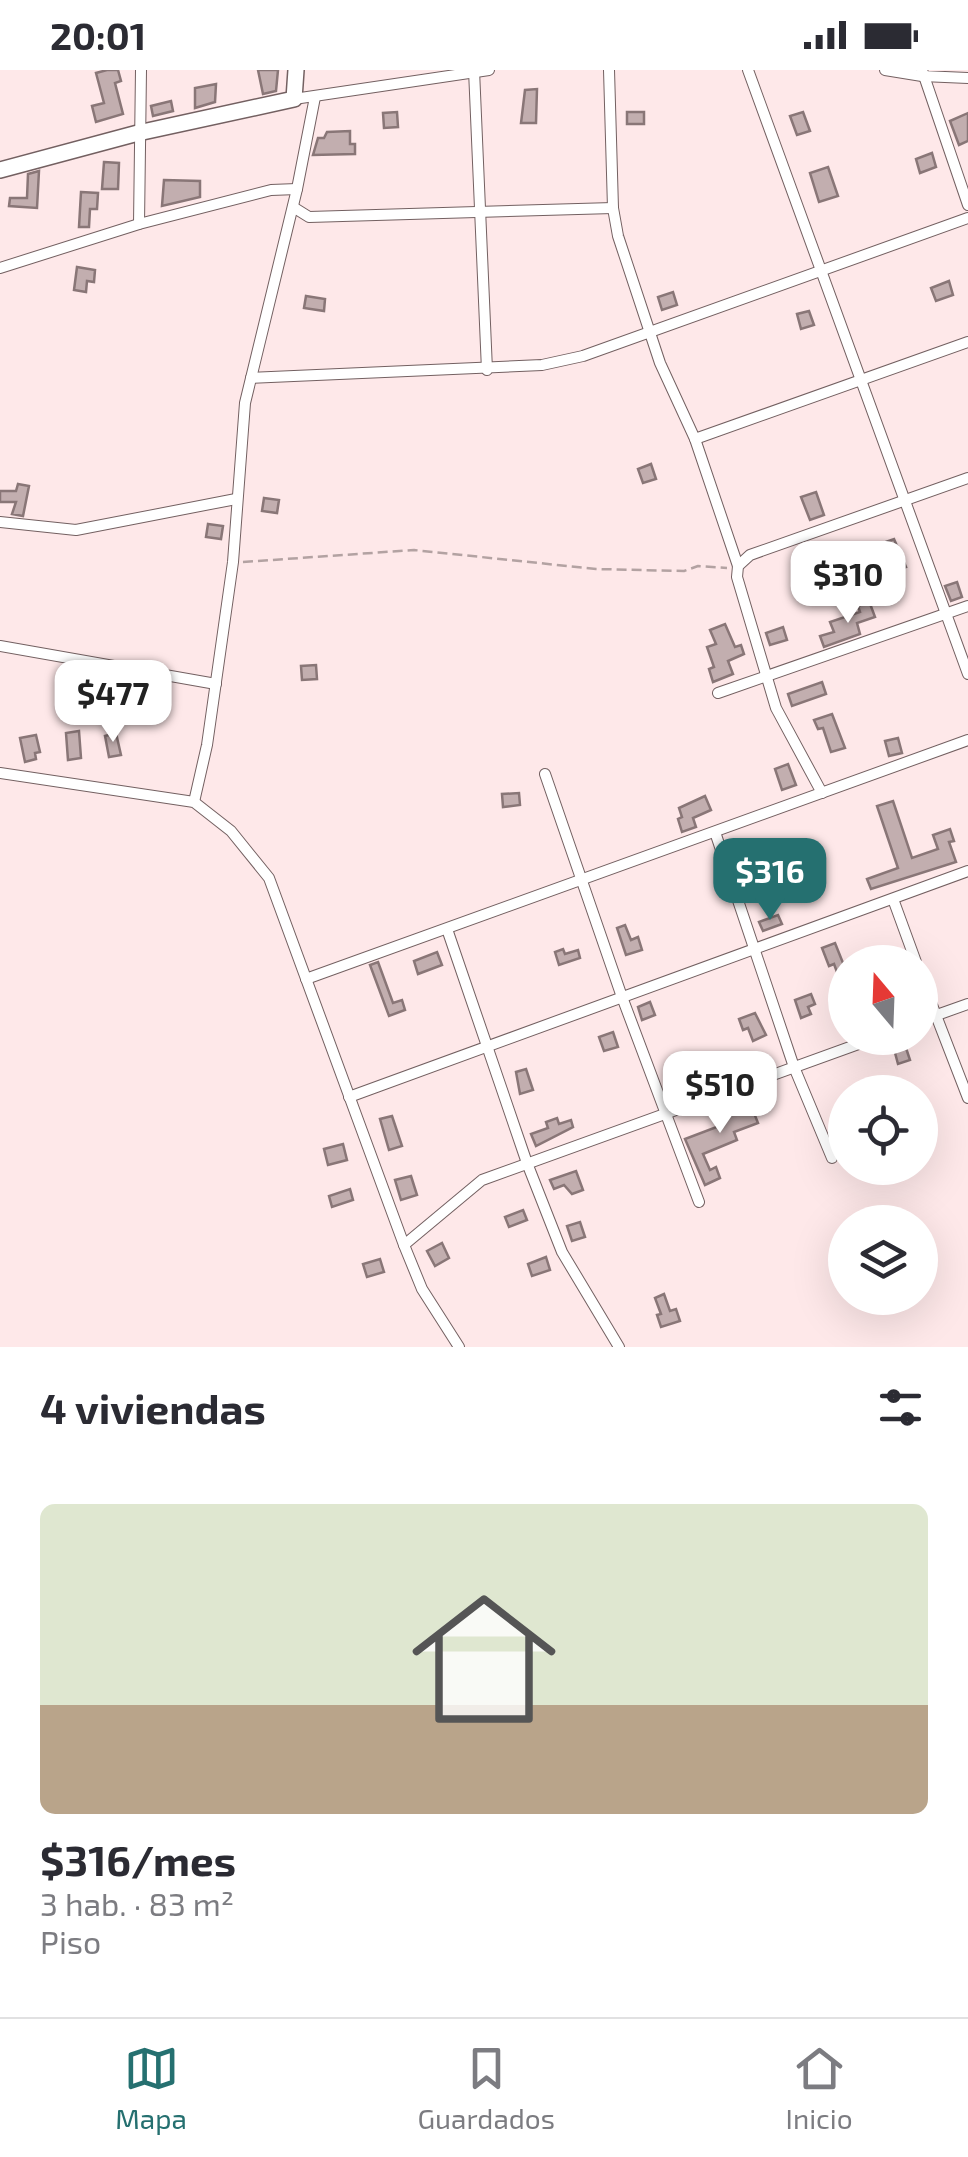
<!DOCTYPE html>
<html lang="es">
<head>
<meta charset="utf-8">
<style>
	body { margin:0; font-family:"Exo 2",sans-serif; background:#f7f7f7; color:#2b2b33; height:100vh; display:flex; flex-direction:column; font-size:38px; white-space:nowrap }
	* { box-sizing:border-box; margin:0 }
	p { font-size:32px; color:#7c7c81 }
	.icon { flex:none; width:55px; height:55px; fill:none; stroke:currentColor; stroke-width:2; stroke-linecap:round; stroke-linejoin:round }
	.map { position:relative; height:1277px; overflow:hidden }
	.side { display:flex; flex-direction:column; background:#fff; flex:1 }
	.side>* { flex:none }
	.needle { width:65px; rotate:341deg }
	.controls { position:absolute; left:828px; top:875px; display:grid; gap:20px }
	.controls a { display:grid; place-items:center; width:110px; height:110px; border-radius:50%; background:#fff; box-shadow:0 10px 40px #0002; font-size:50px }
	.price { position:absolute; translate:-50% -85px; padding:0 22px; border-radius:20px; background:#fff; color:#222; font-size:32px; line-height:65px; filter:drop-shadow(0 2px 5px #0008) }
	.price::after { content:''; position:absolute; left:50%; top:60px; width:30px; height:22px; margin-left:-15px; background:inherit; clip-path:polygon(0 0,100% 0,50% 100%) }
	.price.on { background:#257070; color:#fff }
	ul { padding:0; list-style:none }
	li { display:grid; align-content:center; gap:20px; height:530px; padding:0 40px }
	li+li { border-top:2px solid #e1e1e2 }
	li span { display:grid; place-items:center; height:310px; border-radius:15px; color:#555 }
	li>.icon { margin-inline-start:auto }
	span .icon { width:180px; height:180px; fill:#fffc; stroke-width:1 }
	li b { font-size:42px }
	h2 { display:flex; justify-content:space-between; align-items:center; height:120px; padding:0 40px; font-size:42px }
	.status { display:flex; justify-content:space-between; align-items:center; height:70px; padding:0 50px; background:#fff; direction:ltr }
	.status svg { height:28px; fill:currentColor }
	.menu { display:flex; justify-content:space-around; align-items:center; height:140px; border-top:2px solid #e1e1e2; background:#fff; font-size:28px; color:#7c7c81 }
	.menu a { display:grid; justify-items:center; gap:5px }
	.menu .on { color:#257070 }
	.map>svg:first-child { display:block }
</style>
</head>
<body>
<div class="status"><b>20:01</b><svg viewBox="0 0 49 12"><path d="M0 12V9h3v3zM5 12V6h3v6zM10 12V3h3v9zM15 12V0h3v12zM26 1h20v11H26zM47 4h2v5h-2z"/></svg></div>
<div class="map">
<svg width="968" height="1277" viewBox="0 0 968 1277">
	<rect width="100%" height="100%" fill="#fee8e9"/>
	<g fill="#c2aeaf" stroke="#897677" stroke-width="2.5">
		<path d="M 107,0 L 118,0 L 121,11 L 115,13 L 123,44 L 96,52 L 92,36 L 104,33 L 96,3 Z"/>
		<path d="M 258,0 L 278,0 L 276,21 L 263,24 Z"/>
		<path d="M 216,14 L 215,32 L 195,38 L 195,18 Z"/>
		<path d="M 537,19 L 536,53 L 521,53 L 525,20 Z"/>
		<path d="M 171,31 L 173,41 L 153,46 L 151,36 Z"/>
		<path d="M 397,42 L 398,57 L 384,58 L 383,43 Z"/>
		<rect x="627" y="42" width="17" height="12"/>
		<path d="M 803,42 L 810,61 L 797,65 L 790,46 Z"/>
		<path d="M 968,43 L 968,71 L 959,75 L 950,51 Z"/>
		<path d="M 350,61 L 350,74 L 355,74 L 355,84 L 313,85 L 318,68 L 324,68 L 327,62 Z"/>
		<path d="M 932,83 L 936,97 L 920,103 L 916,89 Z"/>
		<path d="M 104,92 L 119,93 L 118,119 L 102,119 Z"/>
		<path d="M 828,97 L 838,126 L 819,132 L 810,103 Z"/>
		<path d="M 39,101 L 37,138 L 9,136 L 10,128 L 27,128 L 28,104 Z"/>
		<path d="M 164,110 L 200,111 L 200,127 L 162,136 Z"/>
		<path d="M 81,122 L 98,123 L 97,139 L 90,139 L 89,157 L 79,157 Z"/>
		<path d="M 77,197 L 95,200 L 94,212 L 87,211 L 86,222 L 74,220 Z"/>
		<path d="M 949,211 L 953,225 L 936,231 L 931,218 Z"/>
		<path d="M 673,222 L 677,235 L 662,240 L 658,227 Z"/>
		<path d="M 306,226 L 325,229 L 324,241 L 304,238 Z"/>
		<path d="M 809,241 L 814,255 L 801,259 L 797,244 Z"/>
		<path d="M 651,394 L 656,409 L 643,413 L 638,399 Z"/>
		<path d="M 18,414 L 29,416 L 23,446 L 12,444 L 16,432 L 0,432 L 0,421 L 16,421 Z"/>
		<path d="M 816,422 L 824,445 L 810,450 L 801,427 Z"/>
		<path d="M 264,428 L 279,430 L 277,443 L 262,441 Z"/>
		<path d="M 208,454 L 223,456 L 221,469 L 206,467 Z"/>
		<path d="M 894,469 L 906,497 L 892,502 L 888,487 L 879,490 L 874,476 Z"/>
		<path d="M 957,512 L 962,527 L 951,531 L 945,516 Z"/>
		<path d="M 869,531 L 875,547 L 857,553 L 860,564 L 824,577 L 820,566 L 834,562 L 830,552 L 860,542 L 858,536 Z"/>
		<path d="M 725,554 L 735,577 L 741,575 L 744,584 L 728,591 L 733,604 L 713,612 L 709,599 L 714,597 L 707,577 L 716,574 L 710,560 Z"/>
		<path d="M 783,557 L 787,570 L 770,575 L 766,563 Z"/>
		<path d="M 316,595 L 317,609 L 302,610 L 301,596 Z"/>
		<path d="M 822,612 L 826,624 L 792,636 L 788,624 Z"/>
		<path d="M 832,644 L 845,678 L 831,682 L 823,658 L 818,659 L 814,650 Z"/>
		<path d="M 79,661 L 81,688 L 68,690 L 66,663 Z"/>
		<path d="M 116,663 L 121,685 L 109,687 L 105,666 Z"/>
		<path d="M 36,665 L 40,682 L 35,683 L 36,689 L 25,692 L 20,668 Z"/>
		<path d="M 898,668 L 902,683 L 889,686 L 885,671 Z"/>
		<path d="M 788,694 L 796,715 L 782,720 L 775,699 Z"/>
		<path d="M 519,723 L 520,735 L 503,737 L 502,724 Z"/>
		<path d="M 705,726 L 711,740 L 693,748 L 696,757 L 682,762 L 678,749 L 682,747 L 679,738 Z"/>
		<path d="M 893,731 L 912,788 L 938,779 L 933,765 L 950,759 L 954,771 L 949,772 L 956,792 L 871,819 L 867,809 L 898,798 L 877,736 Z"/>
		<path d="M 792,794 L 798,809 L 762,820 L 758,807 Z"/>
		<path d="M 778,845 L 782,854 L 763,861 L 759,852 Z"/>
		<path d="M 625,855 L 631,870 L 638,867 L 642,880 L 626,885 L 617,858 Z"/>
		<path d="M 835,873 L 845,898 L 844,921 L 834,894 L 829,896 L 822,878 Z"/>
		<path d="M 563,879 L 565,884 L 578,880 L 580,888 L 559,895 L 555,882 Z"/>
		<path d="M 437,882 L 442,895 L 418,904 L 414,891 Z"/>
		<path d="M 378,892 L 393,933 L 402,930 L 405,940 L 389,946 L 370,895 Z"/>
		<path d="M 811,924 L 815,934 L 808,937 L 811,944 L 801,948 L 795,930 Z"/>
		<path d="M 650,932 L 655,945 L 642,950 L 638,937 Z"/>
		<path d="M 755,943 L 766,965 L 753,971 L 748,958 L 743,960 L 739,949 Z"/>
		<path d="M 613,962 L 618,977 L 604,981 L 599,967 Z"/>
		<path d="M 905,975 L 910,990 L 898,994 L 894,979 Z"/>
		<path d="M 526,999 L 533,1020 L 520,1024 L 516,1002 Z"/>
		<path d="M 748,1028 L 758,1053 L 734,1062 L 737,1070 L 703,1084 L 710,1100 L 716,1097 L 720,1108 L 705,1115 L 685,1069 L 722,1055 L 717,1041 Z"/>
		<path d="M 392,1046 L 402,1076 L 389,1080 L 380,1049 Z"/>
		<path d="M 557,1048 L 559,1054 L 571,1050 L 573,1057 L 536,1076 L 531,1064 L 548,1058 L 546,1052 Z"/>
		<path d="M 343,1074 L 347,1090 L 328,1095 L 324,1079 Z"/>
		<path d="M 576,1101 L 583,1120 L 572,1124 L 564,1115 L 554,1119 L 550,1110 Z"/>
		<path d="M 411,1106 L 417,1125 L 401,1130 L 395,1110 Z"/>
		<path d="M 350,1119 L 353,1130 L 332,1137 L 329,1126 Z"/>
		<path d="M 523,1140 L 527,1150 L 509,1157 L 505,1147 Z"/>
		<path d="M 580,1152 L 585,1167 L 572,1171 L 567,1156 Z"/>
		<path d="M 442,1173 L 449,1188 L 435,1196 L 427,1181 Z"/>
		<path d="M 546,1187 L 550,1200 L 532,1206 L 528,1194 Z"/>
		<path d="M 380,1189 L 384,1202 L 367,1207 L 363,1194 Z"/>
		<path d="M 664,1224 L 670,1241 L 676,1239 L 680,1251 L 661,1257 L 657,1245 L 661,1244 L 655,1228 Z"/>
	</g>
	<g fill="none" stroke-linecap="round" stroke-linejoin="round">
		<defs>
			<g id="street">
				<path d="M 474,0 L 487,300"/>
				<path d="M 609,0 L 613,138 L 618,166 L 660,293 L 695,369 L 738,496"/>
				<path d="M 748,0 L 968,604"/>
				<path d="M 885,0 L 922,6 L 968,8"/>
				<path d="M 922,0 L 968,135"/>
				<path d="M 294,29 L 489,0"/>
				<path d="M 293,137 L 309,147 L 613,138"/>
				<path d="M 139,154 L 141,0"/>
				<path d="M 0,198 L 139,154 L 271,120 L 297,119"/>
				<path d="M 251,308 L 542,295 L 583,286 L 968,148"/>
				<path d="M 695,369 L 968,272"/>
				<path d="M 0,452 L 76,460 L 236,429"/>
				<path d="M 0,576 L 216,614"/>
				<path d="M 718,623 L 968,536"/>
				<path d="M 0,703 L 194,732 L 231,761 L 269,808 L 404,1175 L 422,1219 L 459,1277"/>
				<path d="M 545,704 L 622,927 L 699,1132"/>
				<path d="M 822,723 L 776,638 L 737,507 L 738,496 L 750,485 L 968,408"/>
				<path d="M 194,732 L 207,675 L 233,492 L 245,333 L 297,119 L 315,27"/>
				<path d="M 715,762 L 794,997 L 832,1088"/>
				<path d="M 893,829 L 916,892"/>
				<path d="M 447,859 L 527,1093 L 562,1182 L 619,1277"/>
				<path d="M 920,904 L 968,1028"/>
				<path d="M 306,909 L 968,670"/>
				<path d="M 920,951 L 968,934"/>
				<path d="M 349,1027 L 968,801"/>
				<path d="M 404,1175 L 482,1110 L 875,968"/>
			</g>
			<path id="secondary" d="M 0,100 L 138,63 L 294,29 L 296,0"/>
		</defs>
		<use href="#street" stroke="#736061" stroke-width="12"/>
		<use href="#secondary" stroke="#736061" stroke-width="18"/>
		<path stroke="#b3a2a2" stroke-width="2.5" stroke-dasharray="10 5" stroke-linecap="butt" d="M 243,492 L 414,480 L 596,499 L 684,501 L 698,496 L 727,498"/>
		<use href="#street" stroke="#fff" stroke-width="10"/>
		<use href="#secondary" stroke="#fff" stroke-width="15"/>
	</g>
</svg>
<div class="controls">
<a><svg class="needle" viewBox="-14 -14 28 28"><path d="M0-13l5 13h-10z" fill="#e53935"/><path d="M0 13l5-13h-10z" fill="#7c7c81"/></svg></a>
<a><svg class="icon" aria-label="locate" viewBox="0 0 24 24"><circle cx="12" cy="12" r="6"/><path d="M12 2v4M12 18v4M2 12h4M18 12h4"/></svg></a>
<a><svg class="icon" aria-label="layers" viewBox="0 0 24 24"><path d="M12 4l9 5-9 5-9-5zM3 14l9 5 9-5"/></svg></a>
</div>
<b class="price" style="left:848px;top:556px">$310</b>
<b class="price" style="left:113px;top:675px">$477</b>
<b class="price on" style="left:770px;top:853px">$316</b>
<b class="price" style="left:720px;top:1066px">$510</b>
</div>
<section class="side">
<h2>4 viviendas<svg class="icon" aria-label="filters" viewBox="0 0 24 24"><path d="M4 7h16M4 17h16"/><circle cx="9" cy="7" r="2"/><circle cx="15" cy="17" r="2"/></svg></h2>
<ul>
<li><span style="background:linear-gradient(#dfe7d0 65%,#b9a48a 0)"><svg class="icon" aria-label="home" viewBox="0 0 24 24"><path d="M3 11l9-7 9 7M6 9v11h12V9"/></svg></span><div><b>$316/mes</b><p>3 hab. · 83 m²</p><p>Piso</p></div></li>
</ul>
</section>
<nav class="menu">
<a class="on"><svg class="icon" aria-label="map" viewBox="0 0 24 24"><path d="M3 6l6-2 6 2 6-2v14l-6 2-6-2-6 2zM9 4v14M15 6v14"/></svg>Mapa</a>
<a><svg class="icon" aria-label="saved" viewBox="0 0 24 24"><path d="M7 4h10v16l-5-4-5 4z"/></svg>Guardados</a>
<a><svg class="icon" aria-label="home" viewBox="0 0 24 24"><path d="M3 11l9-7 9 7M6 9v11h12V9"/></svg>Inicio</a>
</nav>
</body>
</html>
